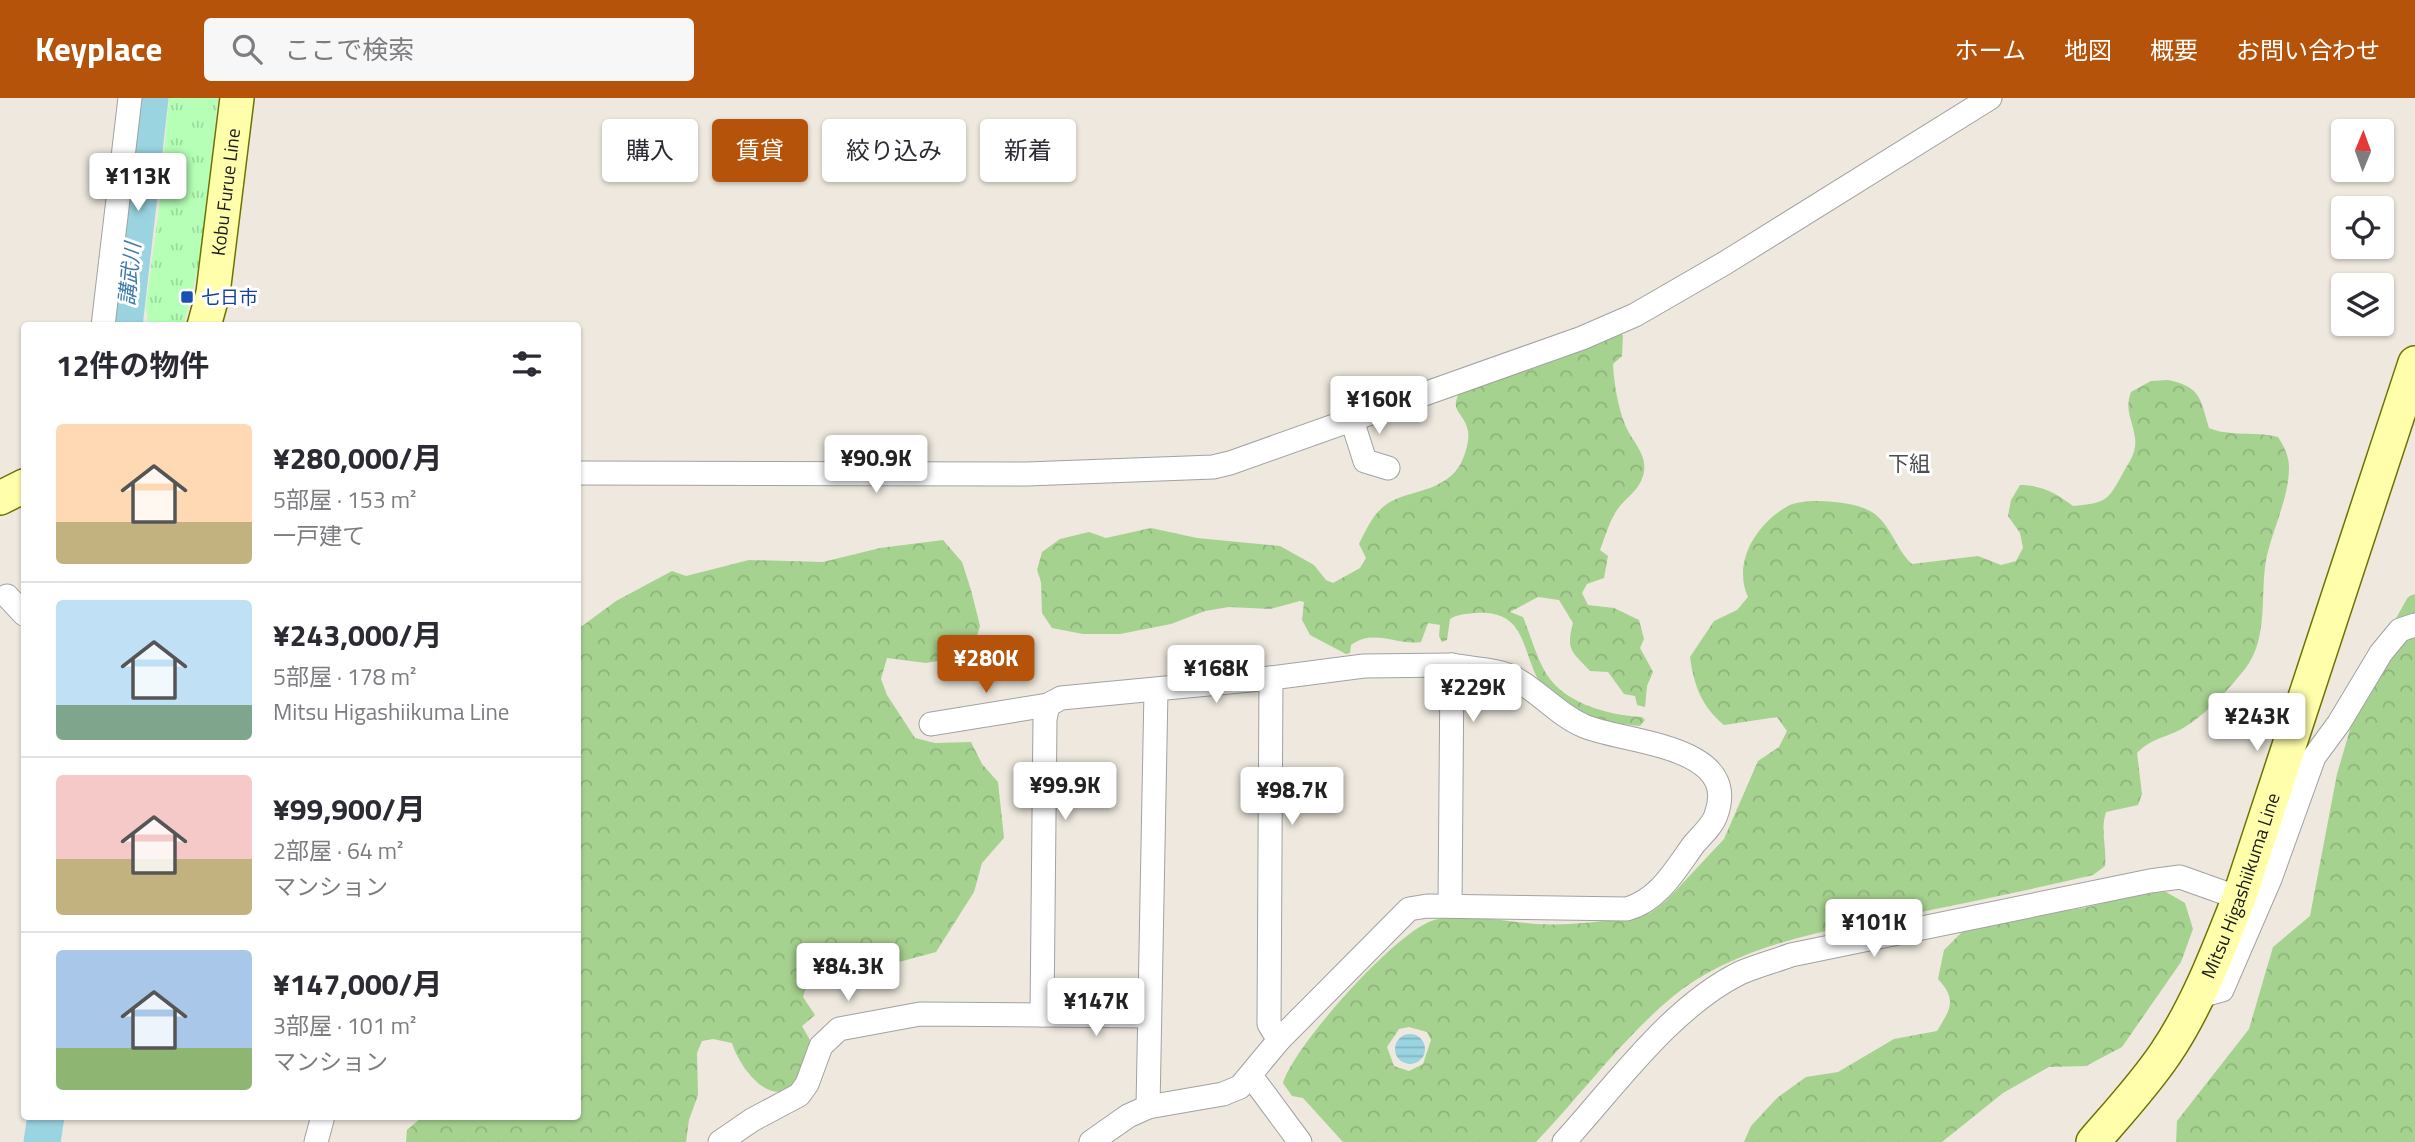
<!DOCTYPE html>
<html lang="ja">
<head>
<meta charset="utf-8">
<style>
	body { margin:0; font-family:"Titillium Web","Noto Sans JP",sans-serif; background:#f7f7f7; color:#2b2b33; height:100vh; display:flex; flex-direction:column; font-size:26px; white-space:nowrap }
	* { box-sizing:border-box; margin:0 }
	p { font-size:23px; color:#7c7c81 }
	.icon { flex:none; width:38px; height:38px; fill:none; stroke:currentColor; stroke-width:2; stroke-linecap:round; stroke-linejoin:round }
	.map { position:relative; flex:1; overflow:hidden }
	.panel { position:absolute; left:21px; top:224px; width:560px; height:798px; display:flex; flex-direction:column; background:#fff; border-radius:7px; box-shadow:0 2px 5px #0004 }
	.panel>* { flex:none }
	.banner { position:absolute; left:602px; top:21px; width:665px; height:63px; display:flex; gap:14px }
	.needle { width:46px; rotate:1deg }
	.controls { position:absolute; left:2331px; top:21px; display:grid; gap:14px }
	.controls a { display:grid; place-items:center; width:63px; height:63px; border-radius:7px; background:#fff; box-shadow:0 2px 5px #0004; font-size:35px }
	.price { position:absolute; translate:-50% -60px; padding:0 16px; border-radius:7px; background:#fff; color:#222; font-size:23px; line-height:46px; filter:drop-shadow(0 2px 4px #0008) }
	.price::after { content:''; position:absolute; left:50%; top:42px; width:21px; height:16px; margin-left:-10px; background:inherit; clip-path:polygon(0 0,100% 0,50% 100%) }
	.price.selected { background:#b45309; color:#fff }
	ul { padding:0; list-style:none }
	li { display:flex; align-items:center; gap:21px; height:175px; padding:0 35px }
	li+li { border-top:2px solid #e1e1e2 }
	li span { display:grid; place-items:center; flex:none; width:196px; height:140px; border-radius:7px; color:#555 }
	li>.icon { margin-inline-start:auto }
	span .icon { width:84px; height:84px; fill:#fffc; stroke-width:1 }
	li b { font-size:30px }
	h2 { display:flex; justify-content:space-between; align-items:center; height:84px; padding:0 35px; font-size:30px }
	.chip { padding:0 24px; border-radius:7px; background:#fff; box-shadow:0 2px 5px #0004; font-size:24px; line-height:63px }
	.chip.selected { background:#b45309; color:#fff }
	header { display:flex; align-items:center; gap:42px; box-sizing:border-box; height:98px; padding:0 35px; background:#b45309; color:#fff }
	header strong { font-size:33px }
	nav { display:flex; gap:38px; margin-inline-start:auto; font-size:24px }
	.search { width:490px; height:63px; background:#f7f7f7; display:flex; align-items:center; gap:18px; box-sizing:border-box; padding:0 24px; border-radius:7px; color:#7c7c81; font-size:26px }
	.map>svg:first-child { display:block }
</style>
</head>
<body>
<header>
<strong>Keyplace</strong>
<div class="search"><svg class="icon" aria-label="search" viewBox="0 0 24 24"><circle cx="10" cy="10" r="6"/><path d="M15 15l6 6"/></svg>ここで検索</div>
<nav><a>ホーム</a><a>地図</a><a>概要</a><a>お問い合わせ</a></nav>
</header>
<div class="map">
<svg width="2415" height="1044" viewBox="0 0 2415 1044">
	<defs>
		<pattern id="forest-crowns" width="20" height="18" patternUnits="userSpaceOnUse" patternTransform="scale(1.75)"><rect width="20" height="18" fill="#a6d28f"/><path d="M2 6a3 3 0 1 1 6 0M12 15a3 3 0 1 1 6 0" fill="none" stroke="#8eb47b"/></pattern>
		<pattern id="park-tufts" width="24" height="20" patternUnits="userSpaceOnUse" patternTransform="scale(1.75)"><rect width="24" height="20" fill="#b5ffb6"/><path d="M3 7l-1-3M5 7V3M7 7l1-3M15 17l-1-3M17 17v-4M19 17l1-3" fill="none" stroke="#9bda9c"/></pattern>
		<pattern id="water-rules" width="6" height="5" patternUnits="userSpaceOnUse" patternTransform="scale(1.75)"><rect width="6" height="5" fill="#9ad4e1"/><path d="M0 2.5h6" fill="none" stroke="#84b5c0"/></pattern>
	</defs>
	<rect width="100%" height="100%" fill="#eee8de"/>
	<g fill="url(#forest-crowns)" fill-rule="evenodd">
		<path d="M 1615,235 L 1623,237 L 1622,258 L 1613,266 C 1614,286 1618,310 1626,329 C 1634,346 1649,358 1643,378 C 1638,393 1629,397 1620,408 C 1610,420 1606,437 1600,452 L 1608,458 L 1604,480 L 1587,486 L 1582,495 L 1588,507 L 1614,510 L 1639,522 L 1644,541 L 1640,550 L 1653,574 L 1647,588 L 1645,609 L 1637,607 L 1635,598 L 1624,596 L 1608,574 L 1590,573 C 1571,553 1566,552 1573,525 L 1559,502 L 1538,499 L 1510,514 L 1523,519 C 1530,536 1535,554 1543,570 C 1560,605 1607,617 1642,619 L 1645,622 L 1640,628 C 1612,626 1563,616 1545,592 C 1520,561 1531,511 1476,515 C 1466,516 1458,516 1450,521 L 1447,542 L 1442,544 L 1439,538 L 1440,527 L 1428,525 L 1421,544 C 1397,548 1375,530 1351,547 L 1350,555 L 1346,556 L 1310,537 L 1302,522 L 1304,504 L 1300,503 L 1270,511 L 1229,509 L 1205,513 L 1171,526 L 1120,536 L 1083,536 L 1052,530 L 1042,515 L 1041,484 L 1037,472 L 1042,454 L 1060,441 L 1089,434 L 1106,440 L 1151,430 L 1197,440 L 1280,448 L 1314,467 L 1326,482 L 1333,485 L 1360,470 L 1366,460 L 1359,446 C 1365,434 1372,418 1383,409 C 1403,392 1433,397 1455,374 C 1463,366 1470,344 1468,333 C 1464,312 1446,314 1463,289 L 1536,269 Z"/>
		<path d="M 2168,282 C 2201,289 2200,300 2209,330 C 2230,339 2255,333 2278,339 C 2284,348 2289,358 2289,369 C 2289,398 2274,429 2267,457 C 2259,494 2270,539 2245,571 C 2229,591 2209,613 2188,627 C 2171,639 2152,639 2137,655 L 2142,696 L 2138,707 L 2106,714 C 2100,732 2107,749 2105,768 L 2093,777 C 2034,791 1975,803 1916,815 C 1833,831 1738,845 1671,900 C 1621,942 1581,997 1536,1044 L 1343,1044 L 1303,1000 L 1292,998 L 1283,985 C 1294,948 1396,833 1434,822 C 1461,814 1508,824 1536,826 C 1569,828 1604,823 1637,819 L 1650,815 L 1666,803 L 1724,741 L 1758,663 L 1779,649 L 1787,633 L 1777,619 L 1724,627 C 1701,608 1694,587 1690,559 L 1714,523 L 1737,512 L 1748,499 C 1732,464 1757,425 1788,408 C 1804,399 1851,403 1868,412 C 1890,422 1895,451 1912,466 L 1978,458 L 2001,467 L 2016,463 L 2023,450 L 2020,435 L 2008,418 L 2011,402 L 2020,387 C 2042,387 2056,395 2073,408 C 2106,405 2108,403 2123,375 C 2129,364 2137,355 2135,340 C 2133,322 2124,313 2131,294 L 2151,283 ZM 1409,929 L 1427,934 L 1431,942 L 1423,966 L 1409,973 L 1394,968 L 1387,949 L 1399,931 Z"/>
		<path d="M 943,442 L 962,464 L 971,492 L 980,528 L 971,557 L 926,565 L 887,560 L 881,581 L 887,597 L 915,640 L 935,645 L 971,644 L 982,666 L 998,684 L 1004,740 L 982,765 L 974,794 L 936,854 L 899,864 L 850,851 L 835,851 L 814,862 L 803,899 L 815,917 L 802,928 L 814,949 C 810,958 806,970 801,979 C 775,1018 740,971 732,945 L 713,941 L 702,943 L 697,955 L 698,997 L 689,1022 L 686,1044 L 406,1044 L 407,1032 L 422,1019 L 578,1018 L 578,531 L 616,503 L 672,473 L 686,478 L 749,462 L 823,464 L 880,450 Z"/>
		<path d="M 2415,496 L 2415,1044 L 2176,1044 L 2177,1023 L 2249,931 L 2273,849 L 2310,818 L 2337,676 L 2368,570 L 2408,499 Z"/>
		<path d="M 2166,794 L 2185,805 L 2193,831 L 2181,864 L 2122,949 L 2086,968 L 2049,969 L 2003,995 L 1942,1044 L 1744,1044 L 1751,1028 L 1777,1000 L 1806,979 L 1838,974 L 1894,941 L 1937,933 C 1951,910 1957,902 1938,881 L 1944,852 L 1964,832 L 2032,817 L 2084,810 L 2142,795 Z"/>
	</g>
	<path fill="url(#park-tufts)" d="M 169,0 L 218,0 L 201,157 L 184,227 L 148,227 L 146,208 L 160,103 Z"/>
	<circle fill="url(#water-rules)" cx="1410" cy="951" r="15"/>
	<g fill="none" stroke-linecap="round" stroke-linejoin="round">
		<g stroke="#9ad4e1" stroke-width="37">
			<path d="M 124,228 L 150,0"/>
			<path d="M 42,1044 L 46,1018"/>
		</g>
		<defs>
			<g id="minor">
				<path d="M 103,228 L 130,0"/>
				<path d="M 1352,322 L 1365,363 L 1388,370"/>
				<path d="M 578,375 L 1027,376 L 1213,369 L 1230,365 L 1582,240 L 1635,217 L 1725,165 L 1990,0"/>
				<path d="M 7,498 L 24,516"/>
				<path d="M 931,626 L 1048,607"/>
				<path d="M 2197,899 L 2222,892 L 2270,781 L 2314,659 L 2339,625 L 2381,555 L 2400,532 L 2415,527"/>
				<path d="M 1042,917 L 1045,621 L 1048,607 L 1061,600 L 1271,580"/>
				<path d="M 1279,942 L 1269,926 L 1271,580 L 1364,568 L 1452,567 L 1450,808"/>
				<path d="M 1251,978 L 1300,1044"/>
				<path d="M 1148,1009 L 1156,592"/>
				<path d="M 316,1044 L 323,1018"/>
				<path d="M 720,1044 L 752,1022 L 799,997 L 807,986 L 821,948 L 839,931 L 920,916 L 1149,918"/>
				<path d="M 1091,1044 L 1128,1018 L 1148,1009 L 1223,996 L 1240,989 L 1279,942 L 1409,811 L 1427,808 L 1627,811 C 1659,802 1675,772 1694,746 C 1701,738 1713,727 1716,717 C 1742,646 1623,645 1584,628 C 1558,617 1540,594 1514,580 C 1498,571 1471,571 1452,567"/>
				<path d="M 1564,1044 C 1615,988 1671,909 1740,875 C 1756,868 1775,863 1791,857 L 2150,783 L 2180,779 L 2239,800"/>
			</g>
			<g id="secondary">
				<path id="s1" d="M 204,228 L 213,195 L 237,0"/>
				<path d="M 0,400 L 24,388"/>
				<path id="s2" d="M 2093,1044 C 2118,1015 2144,987 2165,956 C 2197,909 2218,853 2239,800 L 2415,265"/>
			</g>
		</defs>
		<use href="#minor" stroke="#a2a2a2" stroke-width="25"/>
		<use href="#secondary" stroke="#6d7300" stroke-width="36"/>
		<use href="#minor" stroke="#fff" stroke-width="23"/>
		<use href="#secondary" stroke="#ffffab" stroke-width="33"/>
	</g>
	<rect fill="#1a4fb4" stroke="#fff" stroke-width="2.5" x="180" y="192" width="14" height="14" rx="3.5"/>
	<g text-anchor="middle" stroke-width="6" stroke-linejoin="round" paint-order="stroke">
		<g font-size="19" fill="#1b1b1b" stroke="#fff">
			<text dy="7" stroke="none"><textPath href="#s1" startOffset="136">Kobu Furue Line</textPath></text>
			<text dy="7" stroke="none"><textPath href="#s2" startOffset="299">Mitsu Higashiikuma Line</textPath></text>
		</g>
		<g font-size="19" fill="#164399" stroke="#fff" text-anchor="start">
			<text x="201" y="206">七日市</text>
		</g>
		<g font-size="21" font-style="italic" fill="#3d7aaa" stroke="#fff">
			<text transform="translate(130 176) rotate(-84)" y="7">講武川</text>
		</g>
		<g font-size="21" fill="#4e4e4e" stroke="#fff">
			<text x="1909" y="373">下組</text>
		</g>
	</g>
</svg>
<div class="controls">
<a><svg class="needle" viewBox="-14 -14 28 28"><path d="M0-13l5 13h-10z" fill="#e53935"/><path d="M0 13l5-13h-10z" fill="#7c7c81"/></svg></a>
<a><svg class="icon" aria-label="locate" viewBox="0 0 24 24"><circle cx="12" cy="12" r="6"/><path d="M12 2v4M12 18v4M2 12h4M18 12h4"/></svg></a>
<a><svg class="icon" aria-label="layers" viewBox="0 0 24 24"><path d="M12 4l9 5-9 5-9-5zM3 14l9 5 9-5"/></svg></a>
</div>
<b class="price" style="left:138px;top:115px">¥113K</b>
<b class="price" style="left:1379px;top:338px">¥160K</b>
<b class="price" style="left:876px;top:397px">¥90.9K</b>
<b class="price selected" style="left:986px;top:597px">¥280K</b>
<b class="price" style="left:1216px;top:607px">¥168K</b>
<b class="price" style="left:1473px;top:626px">¥229K</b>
<b class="price" style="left:2257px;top:655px">¥243K</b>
<b class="price" style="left:1065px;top:724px">¥99.9K</b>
<b class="price" style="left:1292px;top:729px">¥98.7K</b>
<b class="price" style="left:1874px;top:861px">¥101K</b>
<b class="price" style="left:848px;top:905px">¥84.3K</b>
<b class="price" style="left:1096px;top:940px">¥147K</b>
<div class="banner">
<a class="chip">購入</a>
<a class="chip selected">賃貸</a>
<a class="chip">絞り込み</a>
<a class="chip">新着</a>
</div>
<section class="panel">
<h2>12件の物件<svg class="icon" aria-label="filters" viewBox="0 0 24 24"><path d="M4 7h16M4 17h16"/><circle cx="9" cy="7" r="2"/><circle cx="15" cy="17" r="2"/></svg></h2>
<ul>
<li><span style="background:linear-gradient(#ffd9b3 70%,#c2b280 0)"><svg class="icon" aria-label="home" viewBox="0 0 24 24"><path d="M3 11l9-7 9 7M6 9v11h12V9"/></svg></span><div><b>¥280,000/月</b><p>5部屋 · 153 m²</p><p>一戸建て</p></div></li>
<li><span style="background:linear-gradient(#bfe0f5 75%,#7fa58c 0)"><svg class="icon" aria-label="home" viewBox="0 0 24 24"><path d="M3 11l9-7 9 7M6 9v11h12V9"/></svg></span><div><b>¥243,000/月</b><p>5部屋 · 178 m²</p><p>Mitsu Higashiikuma Line</p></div></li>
<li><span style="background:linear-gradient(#f6c9c9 60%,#c2b280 0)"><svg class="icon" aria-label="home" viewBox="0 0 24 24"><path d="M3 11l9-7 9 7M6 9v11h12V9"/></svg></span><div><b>¥99,900/月</b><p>2部屋 · 64 m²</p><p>マンション</p></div></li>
<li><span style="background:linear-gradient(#a9c7e8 70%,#8fb573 0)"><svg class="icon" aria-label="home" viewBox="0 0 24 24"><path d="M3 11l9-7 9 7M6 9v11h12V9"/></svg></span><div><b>¥147,000/月</b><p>3部屋 · 101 m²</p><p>マンション</p></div></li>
</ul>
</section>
</div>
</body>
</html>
